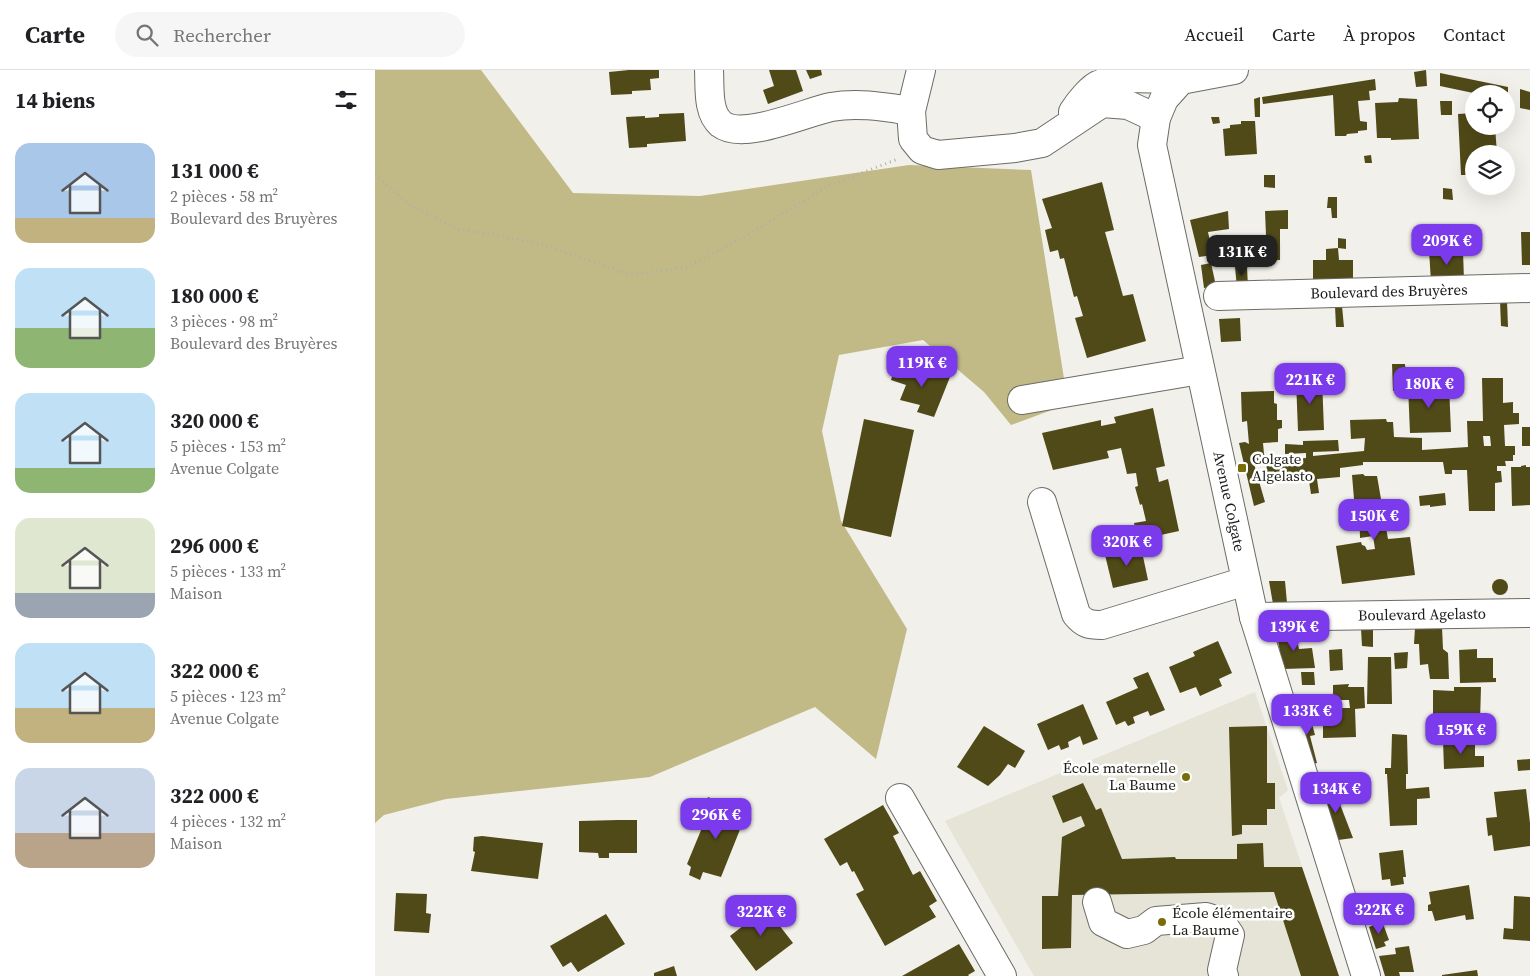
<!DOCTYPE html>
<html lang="fr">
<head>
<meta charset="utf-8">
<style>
	body { margin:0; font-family:"Source Serif 4",serif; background:#f6f6f6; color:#202124; height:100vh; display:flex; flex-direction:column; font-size:19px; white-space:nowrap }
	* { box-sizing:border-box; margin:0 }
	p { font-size:16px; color:#757577 }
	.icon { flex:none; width:28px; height:28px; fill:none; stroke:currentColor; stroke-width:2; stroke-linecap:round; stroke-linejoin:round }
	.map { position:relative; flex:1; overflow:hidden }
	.side { display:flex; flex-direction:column; background:#fff; width:375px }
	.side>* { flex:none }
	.buttons { position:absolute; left:1090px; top:15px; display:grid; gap:10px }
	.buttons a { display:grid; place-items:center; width:50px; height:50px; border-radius:50%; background:#fff; box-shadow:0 5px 20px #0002; font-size:25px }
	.price { position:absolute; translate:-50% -42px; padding:0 11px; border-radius:10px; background:#7c3aed; color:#fff; font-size:16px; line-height:32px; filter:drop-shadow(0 1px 2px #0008) }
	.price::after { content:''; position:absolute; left:50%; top:30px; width:15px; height:11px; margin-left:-8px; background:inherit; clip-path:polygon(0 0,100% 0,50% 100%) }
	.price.current { background:#222; color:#fff }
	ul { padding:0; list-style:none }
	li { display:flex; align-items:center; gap:15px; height:125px; padding:0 15px }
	li span { display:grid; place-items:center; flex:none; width:140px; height:100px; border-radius:15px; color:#555 }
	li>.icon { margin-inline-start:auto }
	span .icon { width:60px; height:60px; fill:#fffc; stroke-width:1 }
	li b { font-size:21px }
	h2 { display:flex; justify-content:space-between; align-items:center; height:60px; padding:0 15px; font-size:21px }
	header { display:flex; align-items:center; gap:30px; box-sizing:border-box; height:70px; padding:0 25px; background:#fff; border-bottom:1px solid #e0e0e0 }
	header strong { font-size:24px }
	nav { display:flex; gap:28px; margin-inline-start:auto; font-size:18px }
	.search { width:350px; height:45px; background:#f6f6f6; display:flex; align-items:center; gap:12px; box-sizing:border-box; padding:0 18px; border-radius:28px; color:#757577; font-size:19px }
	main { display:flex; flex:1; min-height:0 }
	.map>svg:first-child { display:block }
</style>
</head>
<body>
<header>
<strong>Carte</strong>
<div class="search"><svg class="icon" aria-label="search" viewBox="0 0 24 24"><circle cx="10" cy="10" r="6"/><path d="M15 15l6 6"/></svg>Rechercher</div>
<nav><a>Accueil</a><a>Carte</a><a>À propos</a><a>Contact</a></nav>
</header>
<main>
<section class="side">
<h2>14 biens<svg class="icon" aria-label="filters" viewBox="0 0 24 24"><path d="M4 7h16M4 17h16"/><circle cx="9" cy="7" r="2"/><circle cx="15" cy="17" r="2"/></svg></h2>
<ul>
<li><span style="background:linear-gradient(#a9c7e8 75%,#c2b280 0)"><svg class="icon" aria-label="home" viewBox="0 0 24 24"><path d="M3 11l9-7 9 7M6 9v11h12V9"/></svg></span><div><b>131 000 €</b><p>2 pièces · 58 m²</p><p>Boulevard des Bruyères</p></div></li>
<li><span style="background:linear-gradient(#bfe0f5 60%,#8fb573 0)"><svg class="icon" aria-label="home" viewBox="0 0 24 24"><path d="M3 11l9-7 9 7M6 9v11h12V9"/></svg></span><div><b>180 000 €</b><p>3 pièces · 98 m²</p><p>Boulevard des Bruyères</p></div></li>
<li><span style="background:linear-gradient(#bfe0f5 75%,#8fb573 0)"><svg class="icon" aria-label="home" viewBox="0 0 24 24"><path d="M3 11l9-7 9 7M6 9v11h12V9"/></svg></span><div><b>320 000 €</b><p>5 pièces · 153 m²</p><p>Avenue Colgate</p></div></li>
<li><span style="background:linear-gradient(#dfe7d0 75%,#9aa5b1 0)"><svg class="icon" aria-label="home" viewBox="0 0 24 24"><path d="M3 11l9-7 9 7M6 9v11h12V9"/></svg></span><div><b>296 000 €</b><p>5 pièces · 133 m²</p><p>Maison</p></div></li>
<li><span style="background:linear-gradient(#bfe0f5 65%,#c2b280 0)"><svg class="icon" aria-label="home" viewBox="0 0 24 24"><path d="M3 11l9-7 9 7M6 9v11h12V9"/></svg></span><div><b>322 000 €</b><p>5 pièces · 123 m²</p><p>Avenue Colgate</p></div></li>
<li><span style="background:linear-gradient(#c9d6e8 65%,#b9a48a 0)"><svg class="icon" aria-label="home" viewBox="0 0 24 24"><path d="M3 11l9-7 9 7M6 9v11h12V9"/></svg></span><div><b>322 000 €</b><p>4 pièces · 132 m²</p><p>Maison</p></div></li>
</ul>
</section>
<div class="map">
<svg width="1155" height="906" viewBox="0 0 1155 906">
	<rect width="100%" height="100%" fill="#f1f0ea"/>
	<path fill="#e5e4d7" d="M 880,622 L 913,720 L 904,728 L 964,906 L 659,906 L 570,751 Z"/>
	<path fill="#c1ba87" d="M 0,0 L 106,0 L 198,123 L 325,126 L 534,95 L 656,100 L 693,334 L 636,355 L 609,322 L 548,270 L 464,285 L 447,361 L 466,451 L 532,559 L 501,689 L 440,637 L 275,707 L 71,729 L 9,745 L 0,753 Z"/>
	<g fill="#504918" fill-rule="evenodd">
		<path d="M 254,0 L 284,0 L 284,8 L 275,9 L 276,20 L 257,21 L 257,24 L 236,25 L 234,2 Z"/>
		<path d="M 394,0 L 421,0 L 428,21 L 393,34 L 388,20 L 399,16 Z"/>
		<path d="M 431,0 L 446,0 L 447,5 L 435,9 Z"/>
		<path d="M 1051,0 L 1052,16 L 1041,17 L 1039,2 Z"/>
		<path d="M 1065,3 L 1133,17 L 1133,24 L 1103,24 L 1065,16 Z"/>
		<path d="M 1000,9 L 1001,20 L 994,21 L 995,30 L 983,31 L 985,51 L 992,52 L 992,60 L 983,61 L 983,63 L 972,64 L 971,66 L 960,66 L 958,25 L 888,34 L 887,27 Z"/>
		<path d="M 1145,19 L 1155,22 L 1155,40 L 1145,38 Z"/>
		<path d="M 885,27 L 885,47 L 880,47 L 879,29 Z"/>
		<path d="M 1024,28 L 1042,29 L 1044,69 L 1016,70 L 1016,68 L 1002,68 L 1000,33 L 1023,32 Z"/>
		<path d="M 1065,31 L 1077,31 L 1077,45 L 1066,45 Z"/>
		<path d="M 309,43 L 311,71 L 272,74 L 272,77 L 254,78 L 251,47 L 270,46 L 270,48 L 284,47 L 284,44 Z"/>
		<path d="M 1099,43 L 1099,56 L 1120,56 L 1122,84 L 1099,84 L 1099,105 L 1086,105 L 1083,44 Z"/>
		<path d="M 836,47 L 844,47 L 845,53 L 838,54 Z"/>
		<path d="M 866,51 L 880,51 L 882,84 L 850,86 L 848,59 L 855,58 L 855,55 L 866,54 Z"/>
		<path d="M 996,85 L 997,93 L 990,93 L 989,86 Z"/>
		<path d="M 889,105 L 900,105 L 900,118 L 889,117 Z"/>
		<path d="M 727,112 L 739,160 L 730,162 L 748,226 L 758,224 L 771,271 L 712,288 L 700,248 L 708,246 L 702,226 L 699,227 L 689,188 L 685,189 L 683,180 L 675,182 L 670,160 L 677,158 L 667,129 Z"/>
		<path d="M 1068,118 L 1077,119 L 1078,130 L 1068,129 Z"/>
		<path d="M 953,127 L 962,127 L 962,148 L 957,148 L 956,138 L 952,138 Z"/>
		<path d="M 913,140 L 913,159 L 905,159 L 905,190 L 892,190 L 890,141 Z"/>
		<path d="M 853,141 L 854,159 L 833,162 L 838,185 L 824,187 L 815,150 Z"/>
		<path d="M 1146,162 L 1155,162 L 1155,195 L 1147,195 Z"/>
		<path d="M 963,168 L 971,169 L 971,179 L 963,178 Z"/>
		<path d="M 963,178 L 964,190 L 978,190 L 978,213 L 938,214 L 938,190 L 951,190 L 951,179 Z"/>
		<path d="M 1054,181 L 1088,181 L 1089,210 L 1056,211 Z"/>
		<path d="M 836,193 L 841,216 L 829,218 L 826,195 Z"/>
		<path d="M 860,197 L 872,197 L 873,217 L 862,218 Z"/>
		<path d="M 1125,231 L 1132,231 L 1133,257 L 1126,256 Z"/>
		<path d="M 960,236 L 967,236 L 969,257 L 961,257 Z"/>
		<path d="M 865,248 L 866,271 L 846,272 L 844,249 Z"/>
		<path d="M 521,294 L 547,304 L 550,298 L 575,307 L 559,347 L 542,342 L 545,335 L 525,330 L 531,315 L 516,310 Z"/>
		<path d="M 1017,294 L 1030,294 L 1031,309 L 1026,310 L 1027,320 L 1018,321 Z"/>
		<path d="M 1107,308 L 1128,308 L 1128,333 L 1138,332 L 1138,343 L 1144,343 L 1144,354 L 1129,355 L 1130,376 L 1140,376 L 1140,385 L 1138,385 L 1138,391 L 1130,391 L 1131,396 L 1122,396 L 1122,401 L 1126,401 L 1127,412 L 1120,413 L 1120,441 L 1094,441 L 1092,400 L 1077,400 L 1077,404 L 1070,404 L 1068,392 L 988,392 L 988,395 L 965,398 L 965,407 L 942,409 L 944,423 L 936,424 L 934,411 L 893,413 L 891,391 L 879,394 L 890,432 L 879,436 L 864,373 L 870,372 L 874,374 L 872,351 L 867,352 L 866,322 L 899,321 L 899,333 L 902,334 L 902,350 L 907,350 L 907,358 L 903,359 L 903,372 L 888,373 L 889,384 L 891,387 L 917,385 L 918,389 L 931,388 L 931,383 L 910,384 L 910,374 L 928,375 L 928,371 L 963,370 L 964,381 L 938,382 L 938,386 L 989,381 L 990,368 L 976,369 L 975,350 L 1011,349 L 1012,352 L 1018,352 L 1019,367 L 1047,368 L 1047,380 L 1093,377 L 1092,351 L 1108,351 ZM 1108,366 L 1115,366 L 1116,376 L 1109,376 Z"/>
		<path d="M 947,309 L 949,360 L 923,361 L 921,310 Z"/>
		<path d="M 1074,315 L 1076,362 L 1035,363 L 1033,316 Z"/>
		<path d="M 778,338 L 790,396 L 781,398 L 784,412 L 793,409 L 804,461 L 763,470 L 759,453 L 771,451 L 767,434 L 765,435 L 760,417 L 763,416 L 761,403 L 752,404 L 746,378 L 732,381 L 734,388 L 678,400 L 667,363 L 726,350 L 726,356 L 741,353 L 739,347 Z"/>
		<path d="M 489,349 L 539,360 L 516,467 L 467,456 Z"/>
		<rect x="1147" y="357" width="8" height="19"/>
		<path d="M 1151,395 L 1151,397 L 1155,397 L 1155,435 L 1137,436 L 1136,397 L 1146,397 L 1146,396 Z"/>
		<path d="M 988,404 L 990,406 L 1002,406 L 1013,469 L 1035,467 L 1040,505 L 967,514 L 961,476 L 986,472 L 987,475 L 990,476 L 992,480 L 1000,479 L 998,466 L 985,468 L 984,429 L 979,429 L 977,405 Z"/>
		<path d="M 1070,423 L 1071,435 L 1055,437 L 1055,435 L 1045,436 L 1044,426 Z"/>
		<path d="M 766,477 L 773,510 L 738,518 L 730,485 Z"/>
		<circle cx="1125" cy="517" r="8"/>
		<path d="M 894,511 L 910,511 L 912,533 L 898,534 Z"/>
		<path d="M 1067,557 L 1068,579 L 1073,583 L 1074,609 L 1055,609 L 1053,594 L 1045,595 L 1044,574 L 1039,574 L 1040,558 Z"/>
		<path d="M 986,559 L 998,559 L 998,577 L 987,576 Z"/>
		<path d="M 901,560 L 920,560 L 924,579 L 937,578 L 940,598 L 908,599 Z"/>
		<path d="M 843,571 L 857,603 L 844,609 L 847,616 L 825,626 L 821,617 L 805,623 L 794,597 L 820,586 L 818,582 Z"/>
		<path d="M 967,579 L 968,600 L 955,601 L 954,580 Z"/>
		<path d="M 1102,579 L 1102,588 L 1118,588 L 1118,608 L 1121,608 L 1121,612 L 1085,613 L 1084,580 Z"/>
		<path d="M 1033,582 L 1032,598 L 1020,599 L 1019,583 Z"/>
		<path d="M 993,587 L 1016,587 L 1017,634 L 992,634 Z"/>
		<path d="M 773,602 L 790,640 L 775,646 L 773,641 L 758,647 L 760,653 L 753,656 L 750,651 L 741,655 L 731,632 L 763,618 L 758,608 Z"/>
		<path d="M 926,602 L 939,602 L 940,615 L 927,615 Z"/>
		<path d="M 974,614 L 973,617 L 989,617 L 990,638 L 980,639 L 981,667 L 948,668 L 948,638 L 975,638 L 974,630 L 958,630 L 958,615 Z"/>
		<path d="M 1079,617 L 1106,617 L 1105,652 L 1079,651 L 1078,662 L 1058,663 L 1058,620 L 1079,621 Z"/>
		<path d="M 708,634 L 723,669 L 708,675 L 705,666 L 693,672 L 694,677 L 686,680 L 684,675 L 673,680 L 662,654 Z"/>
		<path d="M 934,643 L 940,665 L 935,666 L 942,693 L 934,695 L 921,645 Z"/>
		<path d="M 609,656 L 650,681 L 640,698 L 633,694 L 625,705 L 613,716 L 582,697 Z"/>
		<path d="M 892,656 L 892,713 L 900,713 L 900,739 L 892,739 L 892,755 L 867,755 L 867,764 L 857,766 L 854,657 Z"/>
		<path d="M 1017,664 L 1032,665 L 1033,704 L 1031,704 L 1031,719 L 1054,717 L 1055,728 L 1042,729 L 1042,755 L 1015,756 L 1012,704 L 1010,704 L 1010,698 L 1016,698 Z"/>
		<path d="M 1068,670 L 1100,670 L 1100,686 L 1109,686 L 1109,697 L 1069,699 Z"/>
		<path d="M 1155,689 L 1155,700 L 1143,701 L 1142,690 Z"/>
		<path d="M 708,713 L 721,740 L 726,738 L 747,789 L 800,787 L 801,789 L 862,789 L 862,774 L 888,773 L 889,797 L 927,797 L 964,906 L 926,906 L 899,822 L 697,825 L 696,878 L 667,879 L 667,826 L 683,826 L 687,767 L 710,756 L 706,746 L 688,753 L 677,726 Z"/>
		<path d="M 958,716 L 978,768 L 963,770 L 945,722 Z"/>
		<path d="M 1151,719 L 1155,753 L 1155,776 L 1119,781 L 1117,765 L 1113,766 L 1111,748 L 1122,747 L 1119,722 Z"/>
		<path d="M 333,727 L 372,742 L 346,807 L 328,802 L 325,810 L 314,805 L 316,797 L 312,794 L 329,753 L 337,756 L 341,744 L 329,739 Z"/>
		<path d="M 508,735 L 524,763 L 518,766 L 538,805 L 545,801 L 562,831 L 554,836 L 561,847 L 510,876 L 481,824 L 489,820 L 479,801 L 477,802 L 472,792 L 465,796 L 449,769 Z"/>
		<path d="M 243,750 L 262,750 L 262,783 L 234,783 L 234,788 L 224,788 L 223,783 L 204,782 L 204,751 Z"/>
		<path d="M 107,766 L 168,773 L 163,809 L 96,801 L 100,782 L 98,781 L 99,767 Z"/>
		<path d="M 1028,780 L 1031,807 L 1028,807 L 1029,814 L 1016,816 L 1015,809 L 1007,810 L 1004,783 Z"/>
		<path d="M 1094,815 L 1099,849 L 1091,850 L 1090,845 L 1060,851 L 1057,841 L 1053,841 L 1053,835 L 1056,834 L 1054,822 Z"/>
		<path d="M 21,823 L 52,824 L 51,843 L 56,844 L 54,863 L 19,861 Z"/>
		<path d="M 1139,826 L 1155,827 L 1155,871 L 1128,869 L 1129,858 L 1138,859 Z"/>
		<path d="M 384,829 L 418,873 L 381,901 L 355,866 L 378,848 L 373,838 Z"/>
		<path d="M 231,844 L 250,874 L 203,902 L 196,892 L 188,897 L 175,876 Z"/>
		<path d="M 1007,851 L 1014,870 L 1009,872 L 1011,876 L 1001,879 L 994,857 Z"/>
		<path d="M 584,874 L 600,901 L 593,905 L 594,906 L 527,906 Z"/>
		<path d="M 1034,876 L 1039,902 L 1024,902 L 1025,906 L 1010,906 L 1004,886 L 1021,884 L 1020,878 Z"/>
		<path d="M 299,896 L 302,906 L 279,906 L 279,903 Z"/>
		<path d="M 1102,900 L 1103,906 L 1067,906 L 1067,905 Z"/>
	</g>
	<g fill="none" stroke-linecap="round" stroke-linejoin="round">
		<defs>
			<g id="minor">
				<path d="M 334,0 C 335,17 332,42 346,54 C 368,71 431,42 456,37 C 483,32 510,37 536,41"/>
				<path d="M 546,0 L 536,41 L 538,69 L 547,80 L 563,85 L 640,78 L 667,73 L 727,33 L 753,35 L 781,48"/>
				<path id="s1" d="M 859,0 L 806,10 L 789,29 L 781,48 L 777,75 L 879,547 L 991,906"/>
				<path d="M 698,42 C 703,34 716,17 725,14 C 747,5 782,9 806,10"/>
				<path id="s2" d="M 843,226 L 1155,218"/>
				<path d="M 647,330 L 825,300"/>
				<path d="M 667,432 L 701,544 C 709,554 714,555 727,555 L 871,511"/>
				<path id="s3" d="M 879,547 L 1155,543"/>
				<path d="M 525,728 L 627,906"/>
				<path d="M 722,832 L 728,852 L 752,864 L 769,860 L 781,851 L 831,847 L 846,852 L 855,865 L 847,900 L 849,906"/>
			</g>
		</defs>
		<use href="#minor" stroke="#6c6b66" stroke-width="30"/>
		<path stroke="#afafaa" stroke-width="3" stroke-dasharray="1 4" stroke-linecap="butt" d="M 0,105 L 36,136 L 84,159 L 164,173 L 255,205 L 312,197 L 364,170 L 455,115 L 523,89"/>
		<use href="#minor" stroke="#fff" stroke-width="28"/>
	</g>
	<g fill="#786d09" stroke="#fffffe" stroke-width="2">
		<rect x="862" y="393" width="10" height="10" rx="2.5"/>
		<circle cx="811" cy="707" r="5"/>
		<circle cx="787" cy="852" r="5"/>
	</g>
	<g text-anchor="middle" stroke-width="5" stroke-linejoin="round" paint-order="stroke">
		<g font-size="15" fill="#1b1b19" stroke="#fffffe">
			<text dy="5" stroke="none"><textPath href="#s2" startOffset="171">Boulevard des Bruyères</textPath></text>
			<text dy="5" stroke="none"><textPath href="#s1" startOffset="492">Avenue Colgate</textPath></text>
			<text dy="5" stroke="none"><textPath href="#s3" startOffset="168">Boulevard Agelasto</textPath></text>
		</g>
		<g font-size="15" fill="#1b1b19" stroke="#fffffe" text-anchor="start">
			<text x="877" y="394">Colgate<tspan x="877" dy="17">Algelasto</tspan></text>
			<text x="801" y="703" text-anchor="end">École maternelle<tspan x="801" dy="17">La Baume</tspan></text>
			<text x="797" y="848">École élémentaire<tspan x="797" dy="17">La Baume</tspan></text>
		</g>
	</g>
</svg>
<div class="buttons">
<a><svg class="icon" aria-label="locate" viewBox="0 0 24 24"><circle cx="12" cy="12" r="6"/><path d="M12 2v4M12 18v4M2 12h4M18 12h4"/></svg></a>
<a><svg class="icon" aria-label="layers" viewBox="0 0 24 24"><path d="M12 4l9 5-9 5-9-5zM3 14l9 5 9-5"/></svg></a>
</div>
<b class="price" style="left:1072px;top:196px">209K €</b>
<b class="price current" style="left:867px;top:207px">131K €</b>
<b class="price" style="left:547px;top:318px">119K €</b>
<b class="price" style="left:935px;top:335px">221K €</b>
<b class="price" style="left:1054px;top:339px">180K €</b>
<b class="price" style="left:999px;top:471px">150K €</b>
<b class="price" style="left:752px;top:497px">320K €</b>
<b class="price" style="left:919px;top:582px">139K €</b>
<b class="price" style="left:932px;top:666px">133K €</b>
<b class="price" style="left:1086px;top:685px">159K €</b>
<b class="price" style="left:961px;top:744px">134K €</b>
<b class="price" style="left:341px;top:770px">296K €</b>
<b class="price" style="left:1004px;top:865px">322K €</b>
<b class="price" style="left:386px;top:867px">322K €</b>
</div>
</main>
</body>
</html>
